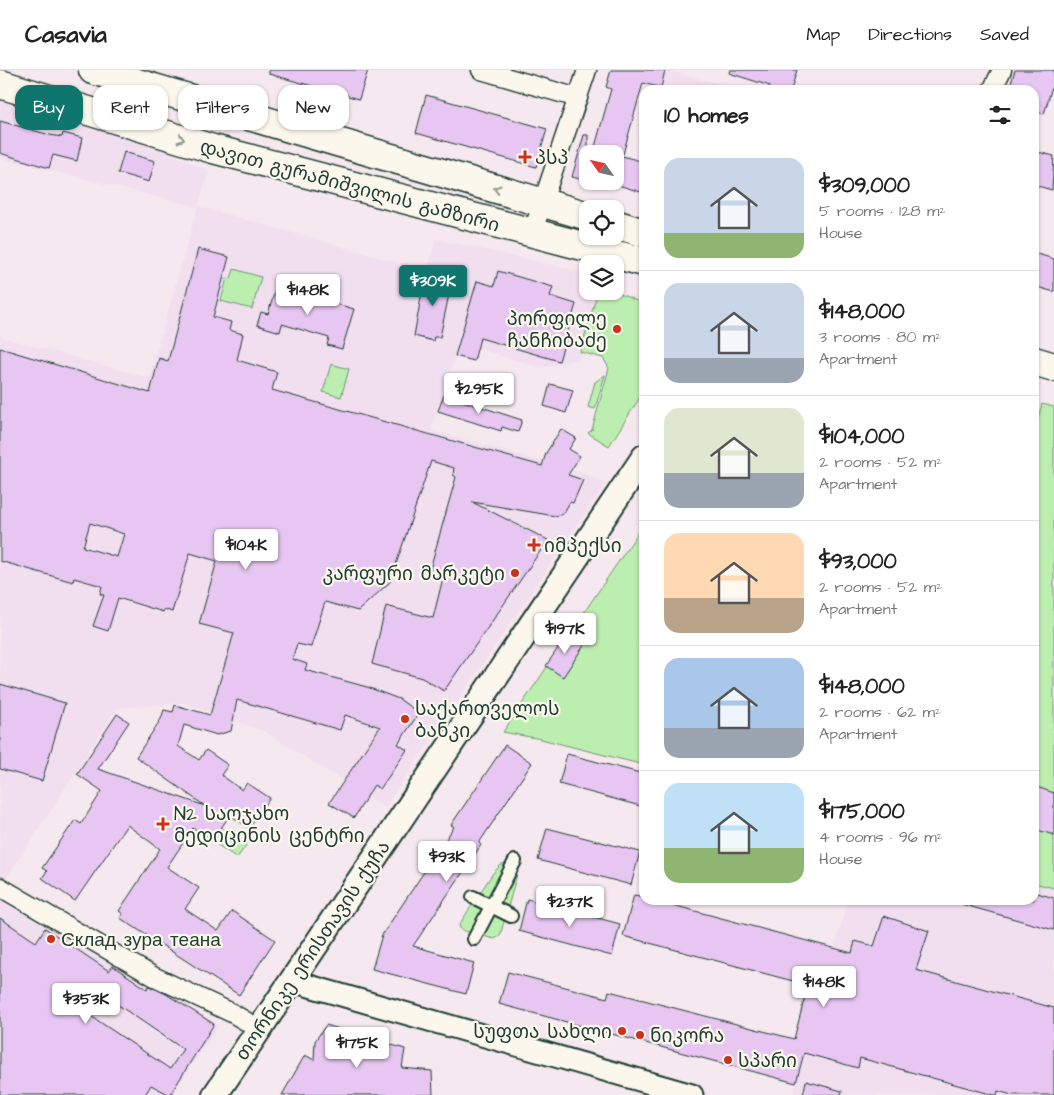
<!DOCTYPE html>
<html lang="en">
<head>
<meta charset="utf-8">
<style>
	body { margin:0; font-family:"Architects Daughter","Noto Sans Georgian",sans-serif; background:#f2f2f2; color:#222; height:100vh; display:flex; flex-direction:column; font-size:19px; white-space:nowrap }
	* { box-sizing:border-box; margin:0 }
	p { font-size:16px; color:#767676 }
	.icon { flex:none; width:28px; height:28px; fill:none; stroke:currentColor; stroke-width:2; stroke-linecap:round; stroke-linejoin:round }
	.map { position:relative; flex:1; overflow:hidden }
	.details { position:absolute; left:639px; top:15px; width:400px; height:820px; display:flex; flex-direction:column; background:#fff; border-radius:15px; box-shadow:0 1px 4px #0004 }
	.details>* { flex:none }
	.top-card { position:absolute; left:15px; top:15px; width:475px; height:45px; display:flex; gap:10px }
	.needle { width:32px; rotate:304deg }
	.fabs { position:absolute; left:579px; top:75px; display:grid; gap:10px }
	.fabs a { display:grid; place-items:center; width:45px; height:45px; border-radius:10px; background:#fff; box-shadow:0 1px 4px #0004; font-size:25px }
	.price { position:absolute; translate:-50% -42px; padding:0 11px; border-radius:5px; background:#fff; color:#222; font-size:16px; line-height:32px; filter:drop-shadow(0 1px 2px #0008) }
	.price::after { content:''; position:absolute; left:50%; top:30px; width:15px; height:11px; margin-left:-8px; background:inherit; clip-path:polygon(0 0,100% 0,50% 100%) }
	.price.selected { background:#0f766e; color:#fff }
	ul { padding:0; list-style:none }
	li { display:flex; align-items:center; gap:15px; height:125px; padding:0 25px }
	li+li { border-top:1px solid #e0e0e0 }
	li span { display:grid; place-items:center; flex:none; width:140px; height:100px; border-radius:15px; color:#555 }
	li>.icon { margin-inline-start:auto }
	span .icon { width:60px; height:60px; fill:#fffc; stroke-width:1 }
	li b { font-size:21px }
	h2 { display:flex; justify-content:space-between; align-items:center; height:60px; padding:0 25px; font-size:21px }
	.chip { padding:0 18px; border-radius:15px; background:#fff; box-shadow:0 1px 4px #0004; font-size:18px; line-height:45px }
	.chip.selected { background:#0f766e; color:#fff }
	header { display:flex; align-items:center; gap:30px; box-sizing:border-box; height:70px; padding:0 25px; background:#fff; border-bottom:1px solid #e0e0e0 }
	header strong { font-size:24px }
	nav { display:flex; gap:28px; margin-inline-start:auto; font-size:18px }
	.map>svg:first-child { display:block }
</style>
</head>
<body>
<header>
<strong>Casavia</strong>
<nav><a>Map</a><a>Directions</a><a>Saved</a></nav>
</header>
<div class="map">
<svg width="1054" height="1025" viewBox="0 0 1054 1025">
	<rect width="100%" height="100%" fill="#f5e8ee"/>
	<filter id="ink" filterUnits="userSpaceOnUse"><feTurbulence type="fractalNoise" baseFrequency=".02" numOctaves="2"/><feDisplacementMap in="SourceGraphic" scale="10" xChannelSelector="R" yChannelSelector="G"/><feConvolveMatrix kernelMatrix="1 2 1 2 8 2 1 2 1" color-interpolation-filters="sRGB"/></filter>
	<g filter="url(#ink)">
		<g fill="#f1deef">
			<path d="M 665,0 L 719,14 L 717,20 L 667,20 L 668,16 L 662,14 Z"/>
			<path d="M 0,29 L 159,78 L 209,101 L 198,136 L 427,201 L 436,169 L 587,203 L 588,221 L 598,221 L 578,289 L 542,298 L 459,273 L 431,360 L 588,405 L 605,414 L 385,737 L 264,661 L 184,633 L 117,638 L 0,818 L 0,267 L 149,308 L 198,137 L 0,88 Z"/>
			<path d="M 1034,813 L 1054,818 L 1054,1025 L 793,1025 L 848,830 L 1034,830 Z"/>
			<path d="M 0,826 L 150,912 L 219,956 L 171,1025 L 0,1025 Z"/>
		</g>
		<g fill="#bcefaf" stroke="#6e9672">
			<path d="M 234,199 L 261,207 L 252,239 L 221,231 L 227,208 L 231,209 Z"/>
			<path d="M 598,221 L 613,221 L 644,234 L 644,321 L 609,376 L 588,363 L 592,360 L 609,298 L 603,288 L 580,282 Z"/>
			<path d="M 331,294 L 349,299 L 341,327 L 323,322 Z"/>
			<path d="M 605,305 L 595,339 L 588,337 L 595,312 Z"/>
			<path d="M 1042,334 L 1054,337 L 1054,818 L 1034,813 L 1034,351 L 1037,352 Z"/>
			<path d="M 644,454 L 644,695 L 541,669 L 503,662 Z"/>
			<path d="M 221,757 L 247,774 L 237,788 L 212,771 Z"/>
			<path d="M 501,795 L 510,795 L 516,800 L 517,804 L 500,866 L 494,869 L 461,860 L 459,855 L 493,803 Z"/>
		</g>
		<g fill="#e7c6f2" stroke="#1f3d34" fill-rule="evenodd">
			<path d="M 269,0 L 368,0 L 359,29 L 269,4 Z"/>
			<path d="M 611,0 L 665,0 L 661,18 L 643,13 L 623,84 L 593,84 L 611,19 L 606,17 Z"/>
			<path d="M 730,0 L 797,0 L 791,20 L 769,20 L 770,16 L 729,3 Z"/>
			<path d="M 1015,0 L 1054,0 L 1054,10 L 1044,44 L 1034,41 L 1034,20 L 1009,20 Z"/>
			<path d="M 426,25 L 547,59 L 536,97 L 416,63 Z"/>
			<path d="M 0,51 L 50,65 L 62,67 L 63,63 L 82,68 L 77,91 L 53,85 L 49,98 L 0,83 Z"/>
			<path d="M 584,65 L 588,65 L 588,111 L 572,107 Z"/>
			<path d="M 1034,81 L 1054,86 L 1052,120 L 1034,115 Z"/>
			<path d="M 124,82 L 155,91 L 149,112 L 118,103 Z"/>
			<path d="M 615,84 L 644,92 L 644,123 L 615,114 Z"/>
			<path d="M 198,179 L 229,187 L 213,247 L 231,252 L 229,260 L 243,264 L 237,290 L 277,302 L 272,320 L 542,396 L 546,383 L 561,359 L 576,368 L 569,379 L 580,386 L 568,405 L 583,410 L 573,433 L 570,432 L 563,444 L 555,446 L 472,432 L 548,470 L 444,621 L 422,608 L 372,594 L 386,536 L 433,548 L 443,508 L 428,506 L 456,407 L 453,405 L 454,398 L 431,391 L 390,512 L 358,541 L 325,532 L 311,577 L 297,574 L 292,589 L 307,594 L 305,600 L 367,617 L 399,629 L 419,643 L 398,674 L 407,680 L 380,719 L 374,715 L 354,748 L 329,733 L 380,657 L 345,645 L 340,660 L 237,630 L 231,661 L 217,665 L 184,655 L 178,676 L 199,690 L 206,680 L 228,695 L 221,705 L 242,720 L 247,713 L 270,728 L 249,758 L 230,745 L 212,771 L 193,758 L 167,797 L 199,818 L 185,839 L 218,861 L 232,841 L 275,870 L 239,925 L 120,848 L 123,844 L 119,841 L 160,779 L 127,755 L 75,831 L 42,808 L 47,801 L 42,798 L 75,750 L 81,754 L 102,721 L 77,704 L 117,644 L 129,652 L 98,699 L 205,736 L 136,687 L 161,649 L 164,640 L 173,642 L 175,635 L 210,645 L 234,563 L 199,554 L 217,491 L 190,483 L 172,542 L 164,539 L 163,542 L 118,528 L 108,561 L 93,556 L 104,525 L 100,524 L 102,516 L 74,508 L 73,512 L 0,491 L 0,278 L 150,323 L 159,288 L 168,291 ZM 90,453 L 124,464 L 117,487 L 83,477 Z"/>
			<path d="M 1034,183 L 1054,189 L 1054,222 L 1034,216 Z"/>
			<path d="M 498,201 L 553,217 L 550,226 L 576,234 L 559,291 L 480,268 L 474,291 L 455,286 L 477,211 L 494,216 Z"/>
			<path d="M 429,202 L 452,210 L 440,267 L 434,267 L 433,271 L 414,266 L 423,216 L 425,216 Z"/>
			<path d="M 276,217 L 354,239 L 342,279 L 327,275 L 329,268 L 282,254 L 280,262 L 257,255 L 261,242 L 268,244 Z"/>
			<path d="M 550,314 L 573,320 L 566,343 L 544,336 Z"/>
			<path d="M 444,325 L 522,350 L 518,362 L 502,357 L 501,361 L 438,341 Z"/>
			<path d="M 568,563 L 585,574 L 563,607 L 546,596 Z"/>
			<path d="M 0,614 L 65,633 L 42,711 L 0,699 Z"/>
			<path d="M 505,675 L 532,693 L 479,773 L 481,775 L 471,790 L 413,876 L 474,893 L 466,924 L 372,899 L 382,865 L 454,757 L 451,755 Z"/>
			<path d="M 567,684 L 644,704 L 644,737 L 559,714 Z"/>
			<path d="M 1034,716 L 1054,723 L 1054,765 L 1034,759 Z"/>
			<path d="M 547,758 L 640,782 L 631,815 L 538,790 Z"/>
			<path d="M 1034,822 L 1054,828 L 1054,860 L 961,834 L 962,830 L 1034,830 Z"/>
			<path d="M 634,825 L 644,827 L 644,830 L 654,830 L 852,883 L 855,871 L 874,876 L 884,846 L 929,861 L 916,900 L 1054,938 L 1054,1025 L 1012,1025 L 998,1021 L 997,1025 L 994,1025 L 860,988 L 858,998 L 804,983 L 796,1013 L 499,934 L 508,902 L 607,928 L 609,921 L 794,969 L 808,915 L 623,866 Z"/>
			<path d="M 527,829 L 620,854 L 612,886 L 519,861 Z"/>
			<path d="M 0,848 L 36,872 L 45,858 L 109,901 L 113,896 L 147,919 L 149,916 L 166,924 L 214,954 L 170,1025 L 151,1015 L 145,1025 L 0,1025 ZM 96,920 L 183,979 L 170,999 L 82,940 Z"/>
			<path d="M 326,955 L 405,979 L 402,998 L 432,1001 L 433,1025 L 282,1025 L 305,985 L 314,990 L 315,971 Z"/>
			<path d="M 806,1011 L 842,1021 L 841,1025 L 803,1025 Z"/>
		</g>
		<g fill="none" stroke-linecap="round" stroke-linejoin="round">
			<defs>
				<g id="pedestrian">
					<path d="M 473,827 L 511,846"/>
					<path d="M 474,869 L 515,791"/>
				</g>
				<g id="minor">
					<path d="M 481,0 L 578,28"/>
					<path d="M 992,20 L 1002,0"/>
					<path d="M 532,164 L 587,0"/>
					<path d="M 0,817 L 153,906 L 232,943 L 259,959"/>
				</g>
				<path id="tertiary" d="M 292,911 L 692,1025"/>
				<path id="secondary" d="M 215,1025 L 644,387"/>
				<g id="primary">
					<path d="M 93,0 L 588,146"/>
					<path d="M 0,14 L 213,79 L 644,192"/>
					<path d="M 615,154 L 644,163"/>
					<path d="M 1034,291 L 1054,297"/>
				</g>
			</defs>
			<use href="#pedestrian" stroke="#1f3d34" stroke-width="16"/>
			<use href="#minor" stroke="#1f3d34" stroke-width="21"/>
			<use href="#tertiary" stroke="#1f3d34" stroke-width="25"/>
			<use href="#secondary" stroke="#1f3d34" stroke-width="28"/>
			<use href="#primary" stroke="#1f3d34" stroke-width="31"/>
			<use href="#pedestrian" stroke="#fbf7ec" stroke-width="12"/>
			<use href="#minor" stroke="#fbf7ec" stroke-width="18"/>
			<use href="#tertiary" stroke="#fbf7ec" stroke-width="21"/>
			<use href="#secondary" stroke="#fbf7ec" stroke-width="24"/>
			<use href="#primary" stroke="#fbf7ec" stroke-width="28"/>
		</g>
		<defs><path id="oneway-chevron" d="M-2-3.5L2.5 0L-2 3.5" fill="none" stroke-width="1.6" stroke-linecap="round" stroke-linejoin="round" transform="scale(1.25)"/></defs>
		<g stroke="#8d9a90">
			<use href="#oneway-chevron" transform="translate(181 69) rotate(17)"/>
			<use href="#oneway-chevron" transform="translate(497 119) rotate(-163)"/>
		</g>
	</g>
	<g fill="#c8321e" stroke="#fbf7ec" stroke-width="2">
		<path d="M522.5 79.5h5v5h5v5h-5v5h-5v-5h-5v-5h5z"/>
		<circle cx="617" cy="259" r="5"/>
		<path d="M531.5 467.5h5v5h5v5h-5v5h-5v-5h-5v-5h5z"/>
		<circle cx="515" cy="503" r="5"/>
		<circle cx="405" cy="649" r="5"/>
		<path d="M160.5 746.5h5v5h5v5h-5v5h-5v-5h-5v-5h5z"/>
		<circle cx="51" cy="869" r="5"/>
		<circle cx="622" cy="961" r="5"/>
		<circle cx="640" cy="965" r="5"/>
		<circle cx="728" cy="990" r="5"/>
	</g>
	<g text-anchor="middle" stroke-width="4.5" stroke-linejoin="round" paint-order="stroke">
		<g font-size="19" fill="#1f3d34" stroke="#fbf7ec" text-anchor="start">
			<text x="535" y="94">პსპ</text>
			<text x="607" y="255" text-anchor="end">პორფილე<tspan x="607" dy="22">ჩანჩიბაძე</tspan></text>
			<text x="544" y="482">იმპექსი</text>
			<text x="505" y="510" text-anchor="end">კარფური მარკეტი</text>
			<text x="415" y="645">საქართველოს<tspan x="415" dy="22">ბანკი</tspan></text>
			<text x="174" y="750">N2 საოჯახო<tspan x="174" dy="22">მედიცინის ცენტრი</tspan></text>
			<text x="61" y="876">Склад зура теана</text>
			<text x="612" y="968" text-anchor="end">სუფთა სახლი</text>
			<text x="650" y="972">ნიკორა</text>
			<text x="738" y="997">სპარი</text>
		</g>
		<g font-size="19" fill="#1f3d34" stroke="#fbf7ec">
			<text transform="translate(350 115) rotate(15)" y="7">დავით გურამიშვილის გამზირი</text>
			<text transform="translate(312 880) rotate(-56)" y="7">თორნიკე ერისთავის ქუჩა</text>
		</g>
	</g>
</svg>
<div class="fabs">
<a><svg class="needle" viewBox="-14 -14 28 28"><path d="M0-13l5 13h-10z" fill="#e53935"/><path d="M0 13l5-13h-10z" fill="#767676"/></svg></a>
<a><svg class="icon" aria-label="locate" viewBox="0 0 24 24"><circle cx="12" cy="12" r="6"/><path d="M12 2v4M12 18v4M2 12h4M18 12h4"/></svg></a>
<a><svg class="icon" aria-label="layers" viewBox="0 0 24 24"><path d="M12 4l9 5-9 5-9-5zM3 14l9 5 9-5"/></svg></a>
</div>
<b class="price selected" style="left:433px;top:237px">$309K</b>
<b class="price" style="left:308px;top:246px">$148K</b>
<b class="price" style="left:479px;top:345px">$295K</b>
<b class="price" style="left:246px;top:501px">$104K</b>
<b class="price" style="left:565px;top:585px">$197K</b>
<b class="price" style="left:447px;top:813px">$93K</b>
<b class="price" style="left:570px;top:858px">$237K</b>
<b class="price" style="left:824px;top:938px">$148K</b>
<b class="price" style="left:86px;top:955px">$353K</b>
<b class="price" style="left:357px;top:999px">$175K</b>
<div class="top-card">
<a class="chip selected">Buy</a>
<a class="chip">Rent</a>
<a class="chip">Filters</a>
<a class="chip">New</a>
</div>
<section class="details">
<h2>10 homes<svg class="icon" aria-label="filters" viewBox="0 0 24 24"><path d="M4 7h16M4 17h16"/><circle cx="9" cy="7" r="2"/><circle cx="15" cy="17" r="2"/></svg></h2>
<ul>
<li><span style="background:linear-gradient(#c9d6e8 75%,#8fb573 0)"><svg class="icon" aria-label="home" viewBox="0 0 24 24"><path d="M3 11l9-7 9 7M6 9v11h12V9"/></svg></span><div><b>$309,000</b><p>5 rooms · 128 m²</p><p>House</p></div></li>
<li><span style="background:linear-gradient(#c9d6e8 75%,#9aa5b1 0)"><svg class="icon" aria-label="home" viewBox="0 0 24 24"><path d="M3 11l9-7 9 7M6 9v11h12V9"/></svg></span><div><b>$148,000</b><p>3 rooms · 80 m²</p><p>Apartment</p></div></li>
<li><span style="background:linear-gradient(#dfe7d0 65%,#9aa5b1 0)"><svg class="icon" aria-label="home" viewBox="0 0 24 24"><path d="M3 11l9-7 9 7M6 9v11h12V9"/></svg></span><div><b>$104,000</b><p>2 rooms · 52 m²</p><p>Apartment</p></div></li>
<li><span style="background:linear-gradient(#ffd9b3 65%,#b9a48a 0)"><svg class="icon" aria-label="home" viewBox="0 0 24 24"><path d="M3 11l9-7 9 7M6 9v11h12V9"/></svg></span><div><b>$93,000</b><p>2 rooms · 52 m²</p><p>Apartment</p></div></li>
<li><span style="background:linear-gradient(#a9c7e8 70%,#9aa5b1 0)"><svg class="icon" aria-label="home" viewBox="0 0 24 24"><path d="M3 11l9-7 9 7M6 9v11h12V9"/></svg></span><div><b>$148,000</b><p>2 rooms · 62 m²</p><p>Apartment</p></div></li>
<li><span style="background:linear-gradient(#bfe0f5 65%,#8fb573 0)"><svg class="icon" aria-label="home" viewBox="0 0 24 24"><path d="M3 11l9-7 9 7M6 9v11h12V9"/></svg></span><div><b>$175,000</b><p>4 rooms · 96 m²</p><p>House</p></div></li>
</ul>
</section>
</div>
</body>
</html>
